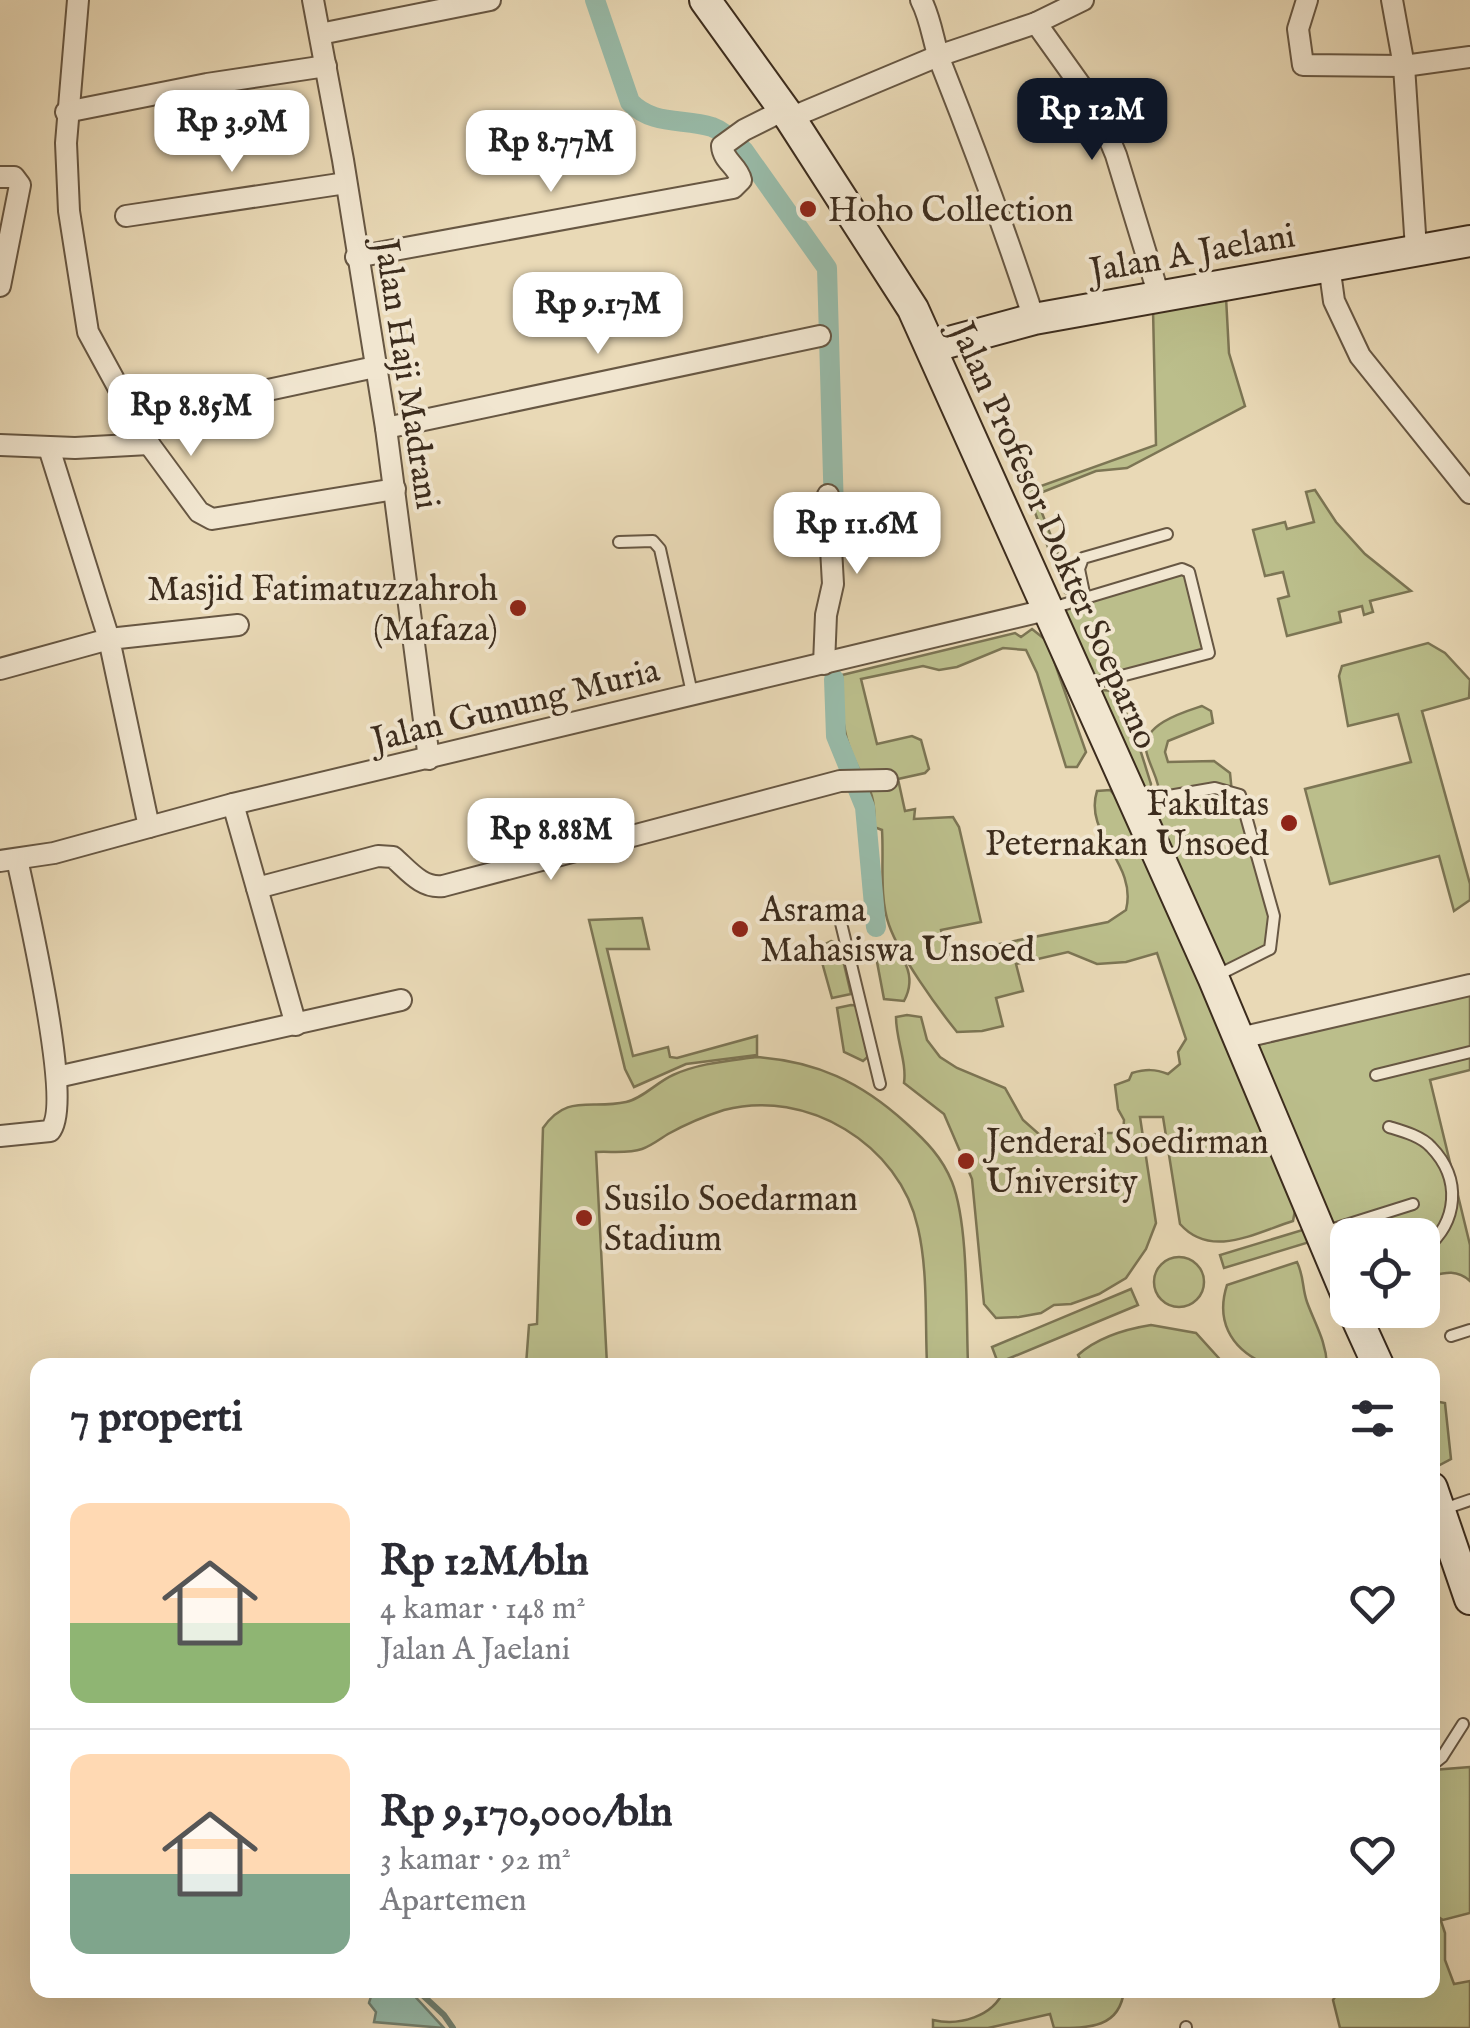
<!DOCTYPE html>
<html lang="id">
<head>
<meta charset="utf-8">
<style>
	body { margin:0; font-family:"IM FELL English",serif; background:#f2f2f3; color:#2b2b33; height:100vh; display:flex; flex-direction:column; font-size:38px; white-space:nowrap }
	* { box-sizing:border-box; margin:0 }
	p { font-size:32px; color:#7c7c81 }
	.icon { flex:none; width:55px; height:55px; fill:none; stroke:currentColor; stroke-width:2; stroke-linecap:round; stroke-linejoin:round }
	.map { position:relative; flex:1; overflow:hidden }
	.details { position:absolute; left:30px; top:1358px; width:1410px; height:640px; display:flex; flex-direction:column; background:#fff; border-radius:20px; box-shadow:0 10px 40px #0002 }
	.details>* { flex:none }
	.buttons { position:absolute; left:1330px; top:1218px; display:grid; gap:20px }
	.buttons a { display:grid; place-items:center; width:110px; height:110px; border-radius:20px; background:#fff; box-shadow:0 10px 40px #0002; font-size:50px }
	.price { position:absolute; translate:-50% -85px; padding:0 22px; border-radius:20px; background:#fff; color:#222; font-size:32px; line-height:65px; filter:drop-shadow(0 2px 5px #0008) }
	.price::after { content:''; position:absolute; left:50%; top:60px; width:30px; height:22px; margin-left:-15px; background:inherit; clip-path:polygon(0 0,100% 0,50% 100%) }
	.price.current { background:#111827; color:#fff }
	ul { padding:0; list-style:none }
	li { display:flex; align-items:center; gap:30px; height:250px; padding:0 40px }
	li+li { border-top:2px solid #e1e1e2 }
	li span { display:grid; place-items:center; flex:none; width:280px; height:200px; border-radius:20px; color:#555 }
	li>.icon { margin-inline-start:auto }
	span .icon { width:120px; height:120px; fill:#fffc; stroke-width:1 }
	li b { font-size:42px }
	h2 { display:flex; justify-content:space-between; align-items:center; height:120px; padding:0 40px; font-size:42px }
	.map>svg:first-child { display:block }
</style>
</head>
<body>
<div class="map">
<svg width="1470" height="2028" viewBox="0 0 1470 2028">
	<rect width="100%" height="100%" fill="#e9d9b6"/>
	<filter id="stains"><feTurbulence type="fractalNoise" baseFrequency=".002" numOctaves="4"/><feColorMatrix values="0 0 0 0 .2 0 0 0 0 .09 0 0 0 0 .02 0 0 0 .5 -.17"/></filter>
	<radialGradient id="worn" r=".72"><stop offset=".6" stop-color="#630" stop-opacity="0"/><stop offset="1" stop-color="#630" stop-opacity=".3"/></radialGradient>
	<g fill="#bbbe8b" stroke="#7c7554" stroke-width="2.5">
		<path d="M 1226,297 L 1229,353 L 1245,406 L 1127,468 L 1096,471 L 1035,495 L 1074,595 L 1065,593 L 1027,491 L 1156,445 L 1153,309 Z"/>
		<path d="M 1315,490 L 1336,522 L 1365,554 L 1411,591 L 1370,601 L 1373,612 L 1364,615 L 1362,606 L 1339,612 L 1341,622 L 1287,636 L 1278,599 L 1289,596 L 1283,572 L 1265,576 L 1253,530 L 1285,522 L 1287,529 L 1314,522 L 1306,492 Z"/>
		<path d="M 1187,570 L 1208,651 L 1081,687 L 1046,610 Z"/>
		<path d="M 1032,629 L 1047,641 L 1086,752 L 1077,767 L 1066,767 L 1037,673 L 1026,650 L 1003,648 L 957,667 L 939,670 L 923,666 L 861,679 L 877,744 L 912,736 L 921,740 L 929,769 L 925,773 L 898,779 L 905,811 L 915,809 L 914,819 L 953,817 L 959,827 L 981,922 L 941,930 L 945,955 L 1108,922 L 1126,910 C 1138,863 1083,835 1097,791 L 1110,790 L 1132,815 L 1296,1205 L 1293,1221 C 1255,1233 1211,1259 1180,1224 L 1163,1117 L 1140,1117 L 1156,1223 L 1146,1249 L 1126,1278 L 1099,1294 L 1071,1304 L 1054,1305 L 1041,1313 L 1019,1317 L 996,1318 L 984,1304 L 972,1179 L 944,1114 L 904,1083 C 907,1062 896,1040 896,1017 L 907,1015 L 921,1017 L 927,1040 L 940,1057 L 957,1068 L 1005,1088 L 1023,1120 L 1050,1144 L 1100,1133 L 1123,1133 L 1124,1120 L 1118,1109 L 1115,1085 L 1129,1080 L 1132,1073 C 1146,1069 1155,1069 1168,1074 L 1180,1064 L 1178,1052 L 1186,1039 L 1157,953 L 1126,962 L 1097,964 L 1068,952 L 1016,964 L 1023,991 L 996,998 L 1003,1026 L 982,1031 L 957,1032 C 936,1006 900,956 889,925 C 879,897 884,860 882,830 L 874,827 C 877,783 861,783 849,746 C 841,723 842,699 842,675 L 1015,633 L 1021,637 Z"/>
		<path d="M 1428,643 L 1445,653 L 1470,680 L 1469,698 L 1422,711 L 1470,884 L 1470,900 L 1454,911 L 1439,856 L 1330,884 L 1305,789 L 1411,762 L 1398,714 L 1348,726 L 1339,676 L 1342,666 Z"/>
		<path d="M 1101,690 L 1114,691 C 1132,718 1141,753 1151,784 L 1150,790 L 1142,793 L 1094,699 Z"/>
		<path d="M 1202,706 L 1211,711 L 1213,723 L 1168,741 L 1165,752 L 1168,762 L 1214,761 L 1230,773 L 1232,793 L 1240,795 L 1274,916 L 1270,949 L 1213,977 L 1134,803 L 1160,798 C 1160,780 1149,766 1146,750 C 1142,724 1184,712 1202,706 Z"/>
		<path d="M 642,918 L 649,949 L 607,949 L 633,1056 L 668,1047 L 670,1057 L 677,1058 L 757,1036 L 757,1055 L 686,1064 L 634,1087 L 625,1069 L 589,920 Z"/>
		<path d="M 831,941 L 839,943 L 851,994 L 832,998 L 818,948 Z"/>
		<path d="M 879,942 C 905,950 917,977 904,1001 L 884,999 L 874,946 Z"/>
		<path d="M 1470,994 L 1470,1070 L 1430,1080 L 1470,1245 L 1470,1281 C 1455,1267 1441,1274 1423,1278 L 1422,1235 L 1348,1235 L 1347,1249 L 1326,1230 L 1253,1046 Z"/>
		<path d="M 851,1005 L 859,1006 L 870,1055 L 863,1061 L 844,1052 L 837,1008 Z"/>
		<path d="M 756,1057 C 816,1061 861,1082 906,1123 C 926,1141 942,1157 952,1182 C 969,1225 966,1316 968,1365 L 927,1365 C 925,1320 928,1271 918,1228 C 900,1144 806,1088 724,1110 C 705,1116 686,1124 668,1134 C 660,1139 651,1146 642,1149 C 628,1154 610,1151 596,1152 L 607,1365 L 526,1365 L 529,1325 L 537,1324 L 543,1128 C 567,1093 591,1110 626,1102 C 642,1099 657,1082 673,1075 C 699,1063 728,1061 756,1057 Z"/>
		<path d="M 1309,1228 L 1313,1241 L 1224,1268 L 1220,1255 Z"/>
		<circle cx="1179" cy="1282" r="25"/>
		<path d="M 1297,1262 C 1304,1276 1302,1288 1307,1302 C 1315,1324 1326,1341 1327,1365 C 1310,1365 1278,1371 1263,1363 C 1229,1347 1216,1319 1227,1285 Z"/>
		<path d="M 1131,1289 L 1138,1305 L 998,1363 L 992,1347 Z"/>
		<path d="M 1151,1325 L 1196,1333 L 1225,1365 L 1083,1365 L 1078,1355 C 1097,1338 1126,1329 1151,1325 Z"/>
		<path d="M 1434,1401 L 1445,1403 L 1451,1459 L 1438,1466 L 1438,1481 L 1433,1465 Z"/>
		<path d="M 1470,1767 L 1470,1913 L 1443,1920 L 1440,1918 L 1445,1933 L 1445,1960 L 1454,1984 L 1470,1981 L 1470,2028 L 1340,2028 L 1333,2000 L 1337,1994 L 1349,1990 L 1432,1990 L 1433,1770 Z"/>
		<path d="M 1004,1990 L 1124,1990 C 1120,2028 1090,2028 1054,2028 L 1050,2014 L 988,2028 L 933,2028 L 933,2020 C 959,2026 993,2017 1004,1990 Z"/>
	</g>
	<path fill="#98bba9" stroke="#738271" stroke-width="2.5" d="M 373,1990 L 409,1990 L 444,2028 L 374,2022 L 376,2012 L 369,2003 Z"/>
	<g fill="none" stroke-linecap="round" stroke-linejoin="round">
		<path stroke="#738271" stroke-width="6" d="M 417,1990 L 444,2015 L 453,2028"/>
		<g stroke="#98bba9" stroke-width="20">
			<path d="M 595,0 L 630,102 C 653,126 683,118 712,127 C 726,132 734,142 744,151 L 827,268 L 834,511"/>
			<path d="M 834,679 L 836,736 L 865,807 L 876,927"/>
		</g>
		<defs>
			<g id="lane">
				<path d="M 619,542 L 653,541 L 660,549 L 692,693"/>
				<path d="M 1085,598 L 1079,569 L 1083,558 L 1167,534"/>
				<path d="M 1052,608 L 1182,569 L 1189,572 L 1209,653 L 1087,685"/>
				<path d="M 1140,801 L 1215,788 L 1240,795 L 1274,916 L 1270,949 L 1218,975"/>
				<path d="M 840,919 L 880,1084"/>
				<path d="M 1376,1075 L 1470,1052"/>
				<path d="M 1389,1127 C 1402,1131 1421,1136 1431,1147 C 1462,1179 1458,1222 1425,1249"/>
				<path d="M 1324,1232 L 1413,1204"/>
				<path d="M 1451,1336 L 1470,1330"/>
				<path d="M 1441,1510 L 1470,1500"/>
				<path d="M 1432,1765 L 1442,1757 L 1463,1724"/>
				<path d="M 1186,2027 L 1186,2028"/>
			</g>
			<g id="street">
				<path d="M 78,0 L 66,143 L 69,211 L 88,332 L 149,444 L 199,512 L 212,519 L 395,489"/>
				<path d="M 313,0 L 343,160 L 386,428 L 429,759"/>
				<path d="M 921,0 C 932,21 933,44 942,66 C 975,149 1006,233 1034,319"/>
				<path d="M 1307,0 L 1298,29 L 1303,65 L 1404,66 L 1470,57"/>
				<path d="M 1392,0 L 1404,66 L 1416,249"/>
				<path d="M 1036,23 L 1096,107 L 1116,155 L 1159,296"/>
				<path d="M 320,34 L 490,0"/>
				<path d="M 66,112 L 207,84 L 326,66"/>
				<path d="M 790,118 L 938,56 L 1036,23 L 1083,0"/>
				<path d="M 0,177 L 14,177 L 20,185 L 0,286"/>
				<path d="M 126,216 L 346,183"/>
				<path d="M 356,257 L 733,188 L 741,180 C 738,166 723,161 722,146 L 744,130 L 784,110"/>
				<path d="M 1329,265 L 1334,301 L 1360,356 L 1470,493"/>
				<path d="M 139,424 L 207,403 L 375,367"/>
				<path d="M 386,428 L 820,336"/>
				<path d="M 0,445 L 75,448 L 149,444"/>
				<path d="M 824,664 L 826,615 L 833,584 L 828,495"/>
				<path d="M 0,669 L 109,639 L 49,448"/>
				<path d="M 233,804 L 296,1025"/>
				<path d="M 149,827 L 109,639 L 238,625"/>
				<path d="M 0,861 L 54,853 L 233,804 L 1046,610"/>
				<path d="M 257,888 L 378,856 L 393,857 C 408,870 422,889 443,886 L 840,781 L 887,780"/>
				<path d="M 1240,1038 L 1470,985"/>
				<path d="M 57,1077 L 401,1000"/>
				<path d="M 0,1136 L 50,1131 C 74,1104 26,902 17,859"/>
			</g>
			<g id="secondary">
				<path d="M 705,0 L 790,118 L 913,309 L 1213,977 L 1348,1298"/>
				<path d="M 931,347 L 1034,319 L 1470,241"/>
				<path d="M 1353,1310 L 1378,1365"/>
				<path d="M 1432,1488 L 1470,1599"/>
			</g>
		</defs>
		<use href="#lane" stroke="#675743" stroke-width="14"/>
		<use href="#street" stroke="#675743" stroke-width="24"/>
		<use href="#secondary" stroke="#3c2c1d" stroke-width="34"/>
		<use href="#lane" stroke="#f1e6d0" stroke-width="10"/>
		<use href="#street" stroke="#f1e6d0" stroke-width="20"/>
		<use href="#secondary" stroke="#f1e6d0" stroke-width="30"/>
	</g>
	<g fill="#8f2418" stroke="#f1e6d0" stroke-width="4">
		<circle cx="808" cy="209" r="10"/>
		<circle cx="518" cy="608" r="10"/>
		<circle cx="1289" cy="823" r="10"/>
		<circle cx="740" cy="929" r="10"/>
		<circle cx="966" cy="1161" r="10"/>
		<circle cx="584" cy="1218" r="10"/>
	</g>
	<g text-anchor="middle" stroke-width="8" stroke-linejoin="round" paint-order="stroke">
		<g font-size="35" fill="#3c2c1d" stroke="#f1e6d0" text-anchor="start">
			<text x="828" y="221">Hoho Collection</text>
			<text x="498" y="600" text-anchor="end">Masjid Fatimatuzzahroh<tspan x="498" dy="40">(Mafaza)</tspan></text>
			<text x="1269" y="815" text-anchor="end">Fakultas<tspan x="1269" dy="40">Peternakan Unsoed</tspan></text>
			<text x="760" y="921">Asrama<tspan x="760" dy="40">Mahasiswa Unsoed</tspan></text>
			<text x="986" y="1153">Jenderal Soedirman<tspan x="986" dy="40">University</tspan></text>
			<text x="604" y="1210">Susilo Soedarman<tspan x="604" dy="40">Stadium</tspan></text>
		</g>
		<g font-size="35" fill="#3c2c1d" stroke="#f1e6d0">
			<text transform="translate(1192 252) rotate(-10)" y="12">Jalan A Jaelani</text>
			<text transform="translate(408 374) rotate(81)" y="12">Jalan Haji Madrani</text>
			<text transform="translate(1055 535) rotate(66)" y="12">Jalan Profesor Dokter Soeparno</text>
			<text transform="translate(515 704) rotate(-14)" y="12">Jalan Gunung Muria</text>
		</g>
	</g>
	<rect width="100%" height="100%" filter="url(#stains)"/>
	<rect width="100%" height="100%" fill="url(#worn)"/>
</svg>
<div class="buttons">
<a><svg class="icon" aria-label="locate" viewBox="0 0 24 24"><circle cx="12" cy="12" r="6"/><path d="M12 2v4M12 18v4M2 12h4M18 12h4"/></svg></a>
</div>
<b class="price current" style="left:1092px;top:163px">Rp 12M</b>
<b class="price" style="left:232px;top:175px">Rp 3.9M</b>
<b class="price" style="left:551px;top:195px">Rp 8.77M</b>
<b class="price" style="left:598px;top:357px">Rp 9.17M</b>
<b class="price" style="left:191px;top:459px">Rp 8.85M</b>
<b class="price" style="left:857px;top:577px">Rp 11.6M</b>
<b class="price" style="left:551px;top:883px">Rp 8.88M</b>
<section class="details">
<h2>7 properti<svg class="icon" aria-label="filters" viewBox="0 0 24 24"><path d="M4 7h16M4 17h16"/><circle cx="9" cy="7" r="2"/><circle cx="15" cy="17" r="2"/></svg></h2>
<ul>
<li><span style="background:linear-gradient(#ffd9b3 60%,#8fb573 0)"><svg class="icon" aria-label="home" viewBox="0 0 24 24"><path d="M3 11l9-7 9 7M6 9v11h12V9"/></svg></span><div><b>Rp 12M/bln</b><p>4 kamar · 148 m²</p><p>Jalan A Jaelani</p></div><svg class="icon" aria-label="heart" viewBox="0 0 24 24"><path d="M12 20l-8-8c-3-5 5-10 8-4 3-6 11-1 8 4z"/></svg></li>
<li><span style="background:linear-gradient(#ffd9b3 60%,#7fa58c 0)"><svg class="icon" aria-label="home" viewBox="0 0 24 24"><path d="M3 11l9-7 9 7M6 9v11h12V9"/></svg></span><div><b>Rp 9,170,000/bln</b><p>3 kamar · 92 m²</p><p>Apartemen</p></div><svg class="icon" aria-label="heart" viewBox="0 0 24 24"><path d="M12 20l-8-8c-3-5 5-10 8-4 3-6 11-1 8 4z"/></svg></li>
</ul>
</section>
</div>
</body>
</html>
